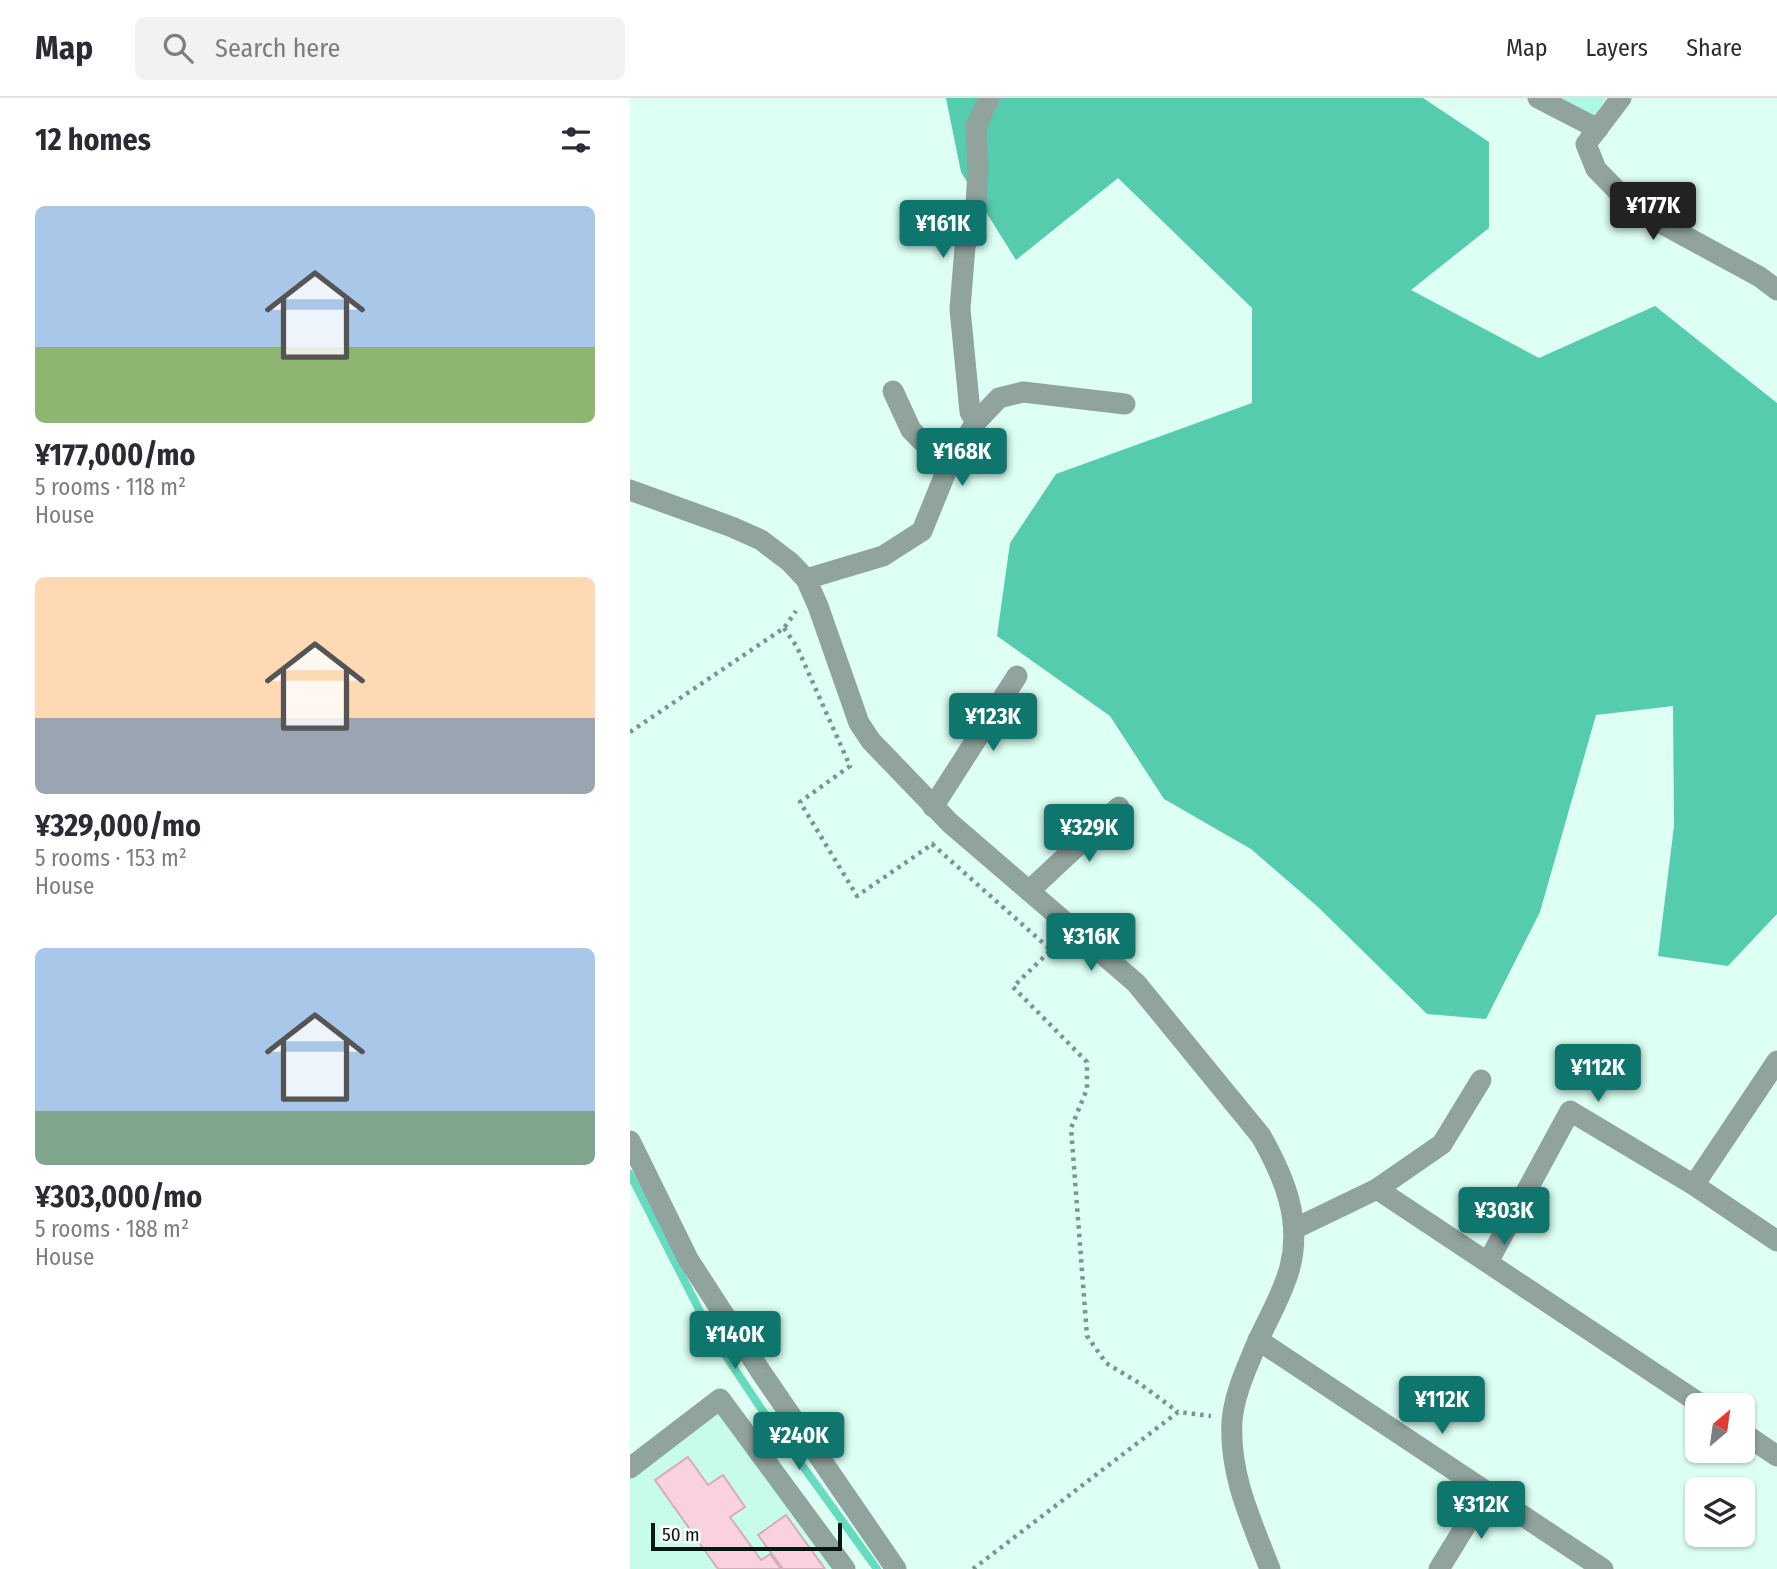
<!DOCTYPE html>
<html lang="en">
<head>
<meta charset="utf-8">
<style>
	body { margin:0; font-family:"Fira Sans Condensed",sans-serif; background:#f2f2f3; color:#2b2b33; height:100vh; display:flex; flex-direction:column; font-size:26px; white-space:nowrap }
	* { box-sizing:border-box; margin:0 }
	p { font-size:23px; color:#7c7c81 }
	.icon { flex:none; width:38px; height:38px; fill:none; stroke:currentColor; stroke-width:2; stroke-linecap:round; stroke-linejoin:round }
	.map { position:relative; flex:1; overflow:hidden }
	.sheet { display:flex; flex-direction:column; background:#fff; width:630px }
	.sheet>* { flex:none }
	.needle { width:46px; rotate:29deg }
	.controls { position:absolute; left:1055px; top:1295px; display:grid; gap:14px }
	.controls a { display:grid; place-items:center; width:70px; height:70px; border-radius:10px; background:#fff; box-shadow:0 2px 5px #0004; font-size:35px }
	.scale { position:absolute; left:21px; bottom:18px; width:191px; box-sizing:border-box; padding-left:7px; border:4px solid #071713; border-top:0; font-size:19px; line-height:24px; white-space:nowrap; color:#071713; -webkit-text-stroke:5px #fff; paint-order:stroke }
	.price { position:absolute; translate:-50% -60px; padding:0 16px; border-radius:7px; background:#0f766e; color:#fff; font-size:23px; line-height:46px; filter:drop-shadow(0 2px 4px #0008) }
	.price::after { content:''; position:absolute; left:50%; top:42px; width:21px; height:16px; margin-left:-10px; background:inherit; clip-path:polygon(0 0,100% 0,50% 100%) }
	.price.selected { background:#222; color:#fff }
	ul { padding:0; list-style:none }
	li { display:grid; align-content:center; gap:14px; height:371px; padding:0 35px }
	li span { display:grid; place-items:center; height:217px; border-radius:10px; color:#555 }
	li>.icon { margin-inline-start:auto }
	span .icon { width:126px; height:126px; fill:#fffc; stroke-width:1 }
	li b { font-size:30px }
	h2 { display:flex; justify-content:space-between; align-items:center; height:84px; padding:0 35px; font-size:30px }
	header { display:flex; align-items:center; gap:42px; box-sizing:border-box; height:98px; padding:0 35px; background:#fff; border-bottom:2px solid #e1e1e2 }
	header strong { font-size:33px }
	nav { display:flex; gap:38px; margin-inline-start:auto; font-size:24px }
	.search { width:490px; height:63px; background:#f2f2f3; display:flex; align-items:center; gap:18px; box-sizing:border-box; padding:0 24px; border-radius:10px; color:#7c7c81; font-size:26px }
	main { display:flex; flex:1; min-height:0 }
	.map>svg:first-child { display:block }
</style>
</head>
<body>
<header>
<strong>Map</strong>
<div class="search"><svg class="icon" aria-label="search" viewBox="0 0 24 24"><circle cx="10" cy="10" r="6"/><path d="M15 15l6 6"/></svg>Search here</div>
<nav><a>Map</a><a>Layers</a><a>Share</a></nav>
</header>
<main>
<section class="sheet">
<h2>12 homes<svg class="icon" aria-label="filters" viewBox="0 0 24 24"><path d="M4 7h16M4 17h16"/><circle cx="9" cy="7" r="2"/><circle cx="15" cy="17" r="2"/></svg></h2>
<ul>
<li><span style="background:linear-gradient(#a9c7e8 65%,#8fb573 0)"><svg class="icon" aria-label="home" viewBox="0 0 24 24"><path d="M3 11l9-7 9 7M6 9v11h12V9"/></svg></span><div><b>¥177,000/mo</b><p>5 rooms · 118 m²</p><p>House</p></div></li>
<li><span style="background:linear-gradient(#ffd9b3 65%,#9aa5b1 0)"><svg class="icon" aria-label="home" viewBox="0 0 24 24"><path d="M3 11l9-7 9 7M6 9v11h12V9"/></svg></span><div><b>¥329,000/mo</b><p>5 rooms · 153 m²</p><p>House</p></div></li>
<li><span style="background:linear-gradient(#a9c7e8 75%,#7fa58c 0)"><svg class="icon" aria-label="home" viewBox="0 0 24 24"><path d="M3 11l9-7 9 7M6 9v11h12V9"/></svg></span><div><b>¥303,000/mo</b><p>5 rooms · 188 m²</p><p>House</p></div></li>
</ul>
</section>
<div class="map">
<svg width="1147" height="1471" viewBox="0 0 1147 1471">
	<rect width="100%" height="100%" fill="#ddfff4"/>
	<path fill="#c7fcec" d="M 83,1313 L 96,1319 L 206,1471 L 0,1471 L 0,1378 Z"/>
	<path fill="#a8fae3" d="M 924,0 L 976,0 L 963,19 Z"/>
	<path fill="#56ccaf" d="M 316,0 L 793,0 L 859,44 L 859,130 L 781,192 L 909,260 L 1025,208 L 1147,305 L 1147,816 L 1098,868 L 1028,858 L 1044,728 L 1043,608 L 966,617 L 910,814 L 856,921 L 797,916 L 687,808 L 621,751 L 534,701 L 480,618 L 367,538 L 380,445 L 426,376 L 622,305 L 622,210 L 488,80 L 386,162 L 331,74 Z"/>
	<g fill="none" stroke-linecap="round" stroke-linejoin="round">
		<path stroke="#66dbbe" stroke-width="8" d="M 0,1076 L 82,1237 L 130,1309 L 247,1471"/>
	</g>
	<g fill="#f9d2de" stroke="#d4adb8" stroke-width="2">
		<path d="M 58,1359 L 78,1387 L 93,1377 L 115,1409 L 100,1419 L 131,1462 L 140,1456 L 151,1471 L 88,1471 L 25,1382 Z"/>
		<path d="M 156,1417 L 195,1471 L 153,1471 L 128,1437 Z"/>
	</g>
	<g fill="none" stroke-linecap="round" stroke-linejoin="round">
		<g stroke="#7c968e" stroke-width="4.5" stroke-dasharray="3.5 5" stroke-linecap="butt">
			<path d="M 154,530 L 167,549 L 220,668 L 170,704 L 227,798 L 304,745"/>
			<path d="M 0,634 L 154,530 L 166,513"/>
			<path d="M 302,746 L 421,852 L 383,889 L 457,964 L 457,991 L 441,1030 L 457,1238 L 476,1265 L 509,1285 L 548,1314"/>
			<path d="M 343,1471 L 548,1314 L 581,1318"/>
		</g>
		<g stroke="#91a39d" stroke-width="21">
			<path d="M 908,0 L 968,31"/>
			<path d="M 991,0 L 956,46 L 966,71 L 1005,111 L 1130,179 L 1147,192"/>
			<path d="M 263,293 L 281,332 L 318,369"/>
			<path d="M 346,324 L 340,314 L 330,211 L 335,149 L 346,108 L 348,71 L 346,29 L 359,0"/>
			<path d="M 0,392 L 102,429 L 131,442 L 160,464 L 176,481 L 188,508 L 229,625 L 241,643 L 320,725 L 506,885 L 631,1038 C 654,1079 672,1121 660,1169 C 652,1200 633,1228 622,1257 C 613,1278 604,1300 602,1323 C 599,1377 621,1422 640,1471"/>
			<path d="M 176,481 L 253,458 L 292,433 L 318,369 L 346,324 L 369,300 L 393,294 L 495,306"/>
			<path d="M 303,709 L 387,578"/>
			<path d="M 399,793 L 489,709"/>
			<path d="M 0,1043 L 58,1161 L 131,1274 L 266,1471"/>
			<path d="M 1064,1087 L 1147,963"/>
			<path d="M 747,1091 L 812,1046 L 851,982"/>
			<path d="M 664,1131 L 747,1091 L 1072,1307"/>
			<path d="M 858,1164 L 940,1013 L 1064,1087 L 1147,1143"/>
			<path d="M 628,1242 L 973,1471"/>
			<path d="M 1113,1335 L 1147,1358"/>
			<path d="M 0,1370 L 90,1301 L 215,1471"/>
			<path d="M 809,1471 L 857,1393"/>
		</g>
	</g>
</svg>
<div class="controls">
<a><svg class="needle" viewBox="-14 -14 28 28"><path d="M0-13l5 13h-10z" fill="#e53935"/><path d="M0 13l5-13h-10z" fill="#7c7c81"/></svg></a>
<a><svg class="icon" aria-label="layers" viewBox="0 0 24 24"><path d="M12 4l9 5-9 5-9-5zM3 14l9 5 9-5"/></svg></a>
</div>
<div class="scale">50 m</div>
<b class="price selected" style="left:1023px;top:144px">¥177K</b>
<b class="price" style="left:313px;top:162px">¥161K</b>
<b class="price" style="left:332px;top:390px">¥168K</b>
<b class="price" style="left:363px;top:655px">¥123K</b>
<b class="price" style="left:459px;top:766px">¥329K</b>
<b class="price" style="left:461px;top:875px">¥316K</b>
<b class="price" style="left:968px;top:1006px">¥112K</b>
<b class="price" style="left:874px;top:1149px">¥303K</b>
<b class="price" style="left:105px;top:1273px">¥140K</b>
<b class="price" style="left:812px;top:1338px">¥112K</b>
<b class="price" style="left:169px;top:1374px">¥240K</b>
<b class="price" style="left:851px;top:1443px">¥312K</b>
</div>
</main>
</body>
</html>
